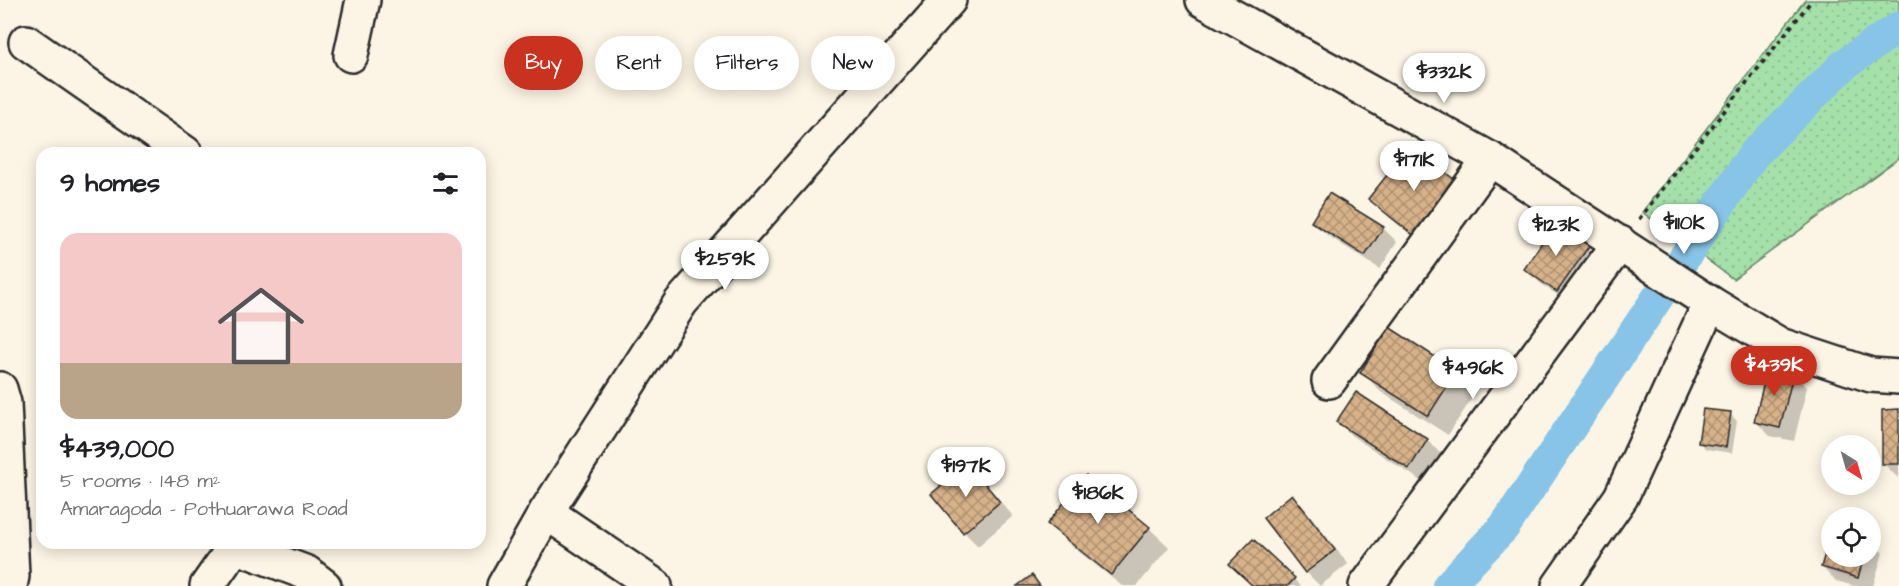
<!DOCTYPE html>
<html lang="en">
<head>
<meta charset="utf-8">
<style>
	body { margin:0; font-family:"Architects Daughter",sans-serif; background:#f2f2f2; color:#202124; height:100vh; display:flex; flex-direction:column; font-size:22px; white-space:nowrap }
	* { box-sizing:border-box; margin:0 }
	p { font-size:20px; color:#757577 }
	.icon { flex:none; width:33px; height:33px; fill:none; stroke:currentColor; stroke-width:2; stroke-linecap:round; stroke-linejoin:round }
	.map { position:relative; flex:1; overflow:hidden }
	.details { position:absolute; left:36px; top:147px; width:450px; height:402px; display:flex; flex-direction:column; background:#fff; border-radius:18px; box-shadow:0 3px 15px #0003 }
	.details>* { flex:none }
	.guide { position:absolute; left:504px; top:36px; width:570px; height:54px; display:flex; gap:12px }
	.needle { width:39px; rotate:143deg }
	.controls { position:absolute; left:1821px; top:435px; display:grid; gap:12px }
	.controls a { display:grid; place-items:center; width:60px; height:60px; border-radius:50%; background:#fff; box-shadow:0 3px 15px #0003; font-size:30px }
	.price { position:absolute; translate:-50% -51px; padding:0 14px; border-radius:21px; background:#fff; color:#222; font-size:20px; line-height:39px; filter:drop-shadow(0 2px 3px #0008) }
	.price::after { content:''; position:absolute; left:50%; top:36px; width:18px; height:14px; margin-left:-9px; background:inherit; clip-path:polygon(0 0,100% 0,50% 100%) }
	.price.active { background:#c8321e; color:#fff }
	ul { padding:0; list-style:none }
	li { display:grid; align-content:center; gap:12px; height:318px; padding:0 24px }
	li+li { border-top:2px solid #e0e0e0 }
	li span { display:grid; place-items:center; height:186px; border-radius:18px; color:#555 }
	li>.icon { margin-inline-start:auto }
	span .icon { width:108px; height:108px; fill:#fffc; stroke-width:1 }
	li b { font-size:26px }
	h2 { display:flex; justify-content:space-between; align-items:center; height:72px; padding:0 24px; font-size:26px }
	.chip { padding:0 21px; border-radius:27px; background:#fff; box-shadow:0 3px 15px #0003; font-size:21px; line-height:54px }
	.chip.active { background:#c8321e; color:#fff }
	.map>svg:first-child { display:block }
</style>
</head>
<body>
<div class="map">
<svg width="1899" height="586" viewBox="0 0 1899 586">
	<defs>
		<pattern id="grass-dots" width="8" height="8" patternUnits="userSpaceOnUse" patternTransform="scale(1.5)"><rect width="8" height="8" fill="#a4e1a8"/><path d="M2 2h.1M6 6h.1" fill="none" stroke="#8dc191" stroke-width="1.8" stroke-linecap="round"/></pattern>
		<pattern id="building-cross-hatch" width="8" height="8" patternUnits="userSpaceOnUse" patternTransform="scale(1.5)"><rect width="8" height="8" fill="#d7b289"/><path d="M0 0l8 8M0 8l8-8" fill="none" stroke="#af9170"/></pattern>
	</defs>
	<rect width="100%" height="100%" fill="#fcf5e5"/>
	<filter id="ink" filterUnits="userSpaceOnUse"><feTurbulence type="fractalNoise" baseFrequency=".0167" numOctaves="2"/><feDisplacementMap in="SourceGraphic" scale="12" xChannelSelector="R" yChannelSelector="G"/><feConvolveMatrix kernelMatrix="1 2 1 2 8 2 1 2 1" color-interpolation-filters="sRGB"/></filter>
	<g filter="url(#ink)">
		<path fill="url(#grass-dots)" stroke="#68866a" stroke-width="1.5" d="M 1805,0 L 1899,0 L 1899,158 L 1733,279 L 1642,212 Z"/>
		<g fill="#0003">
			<path d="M 1459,185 L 1479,205 L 1438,256 L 1390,218 L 1370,199 Z"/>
			<path d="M 1313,221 L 1383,228 L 1397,242 L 1380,269 L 1327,235 Z"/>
			<path d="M 1588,247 L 1601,261 L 1572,305 L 1540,283 L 1526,269 Z"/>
			<path d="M 1390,329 L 1456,373 L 1476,392 L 1448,435 L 1381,392 L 1362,372 Z"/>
			<path d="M 1793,373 L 1807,387 L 1794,441 L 1770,436 L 1756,422 Z"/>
			<path d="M 1899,411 L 1899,478 L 1898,478 L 1884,464 Z"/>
			<path d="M 1730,414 L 1737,421 L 1732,453 L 1706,449 L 1699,442 Z"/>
			<path d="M 1338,422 L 1427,440 L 1441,454 L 1423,482 L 1352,436 Z"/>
			<path d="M 968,465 L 1013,516 L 978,546 L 964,532 Z"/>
			<path d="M 1292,496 L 1306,510 L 1348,564 L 1320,586 L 1306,572 Z"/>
			<path d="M 1049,523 L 1149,528 L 1169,547 L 1137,586 L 1122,586 L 1068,543 Z"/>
			<path d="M 1253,541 L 1301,586 L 1254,586 Z"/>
			<path d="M 1870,541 L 1883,553 L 1873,586 L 1855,586 L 1836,581 L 1822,567 L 1832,556 L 1870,556 Z"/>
		</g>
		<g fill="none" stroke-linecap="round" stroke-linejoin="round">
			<path stroke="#87c4e7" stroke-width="32" d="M 1448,586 L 1504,527 L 1753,155 L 1845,64 L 1899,27"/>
		</g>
		<g fill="url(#building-cross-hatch)" stroke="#2b2b2b" stroke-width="1.5">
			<path d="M 1411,145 L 1460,184 L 1417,238 L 1368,199 Z"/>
			<path d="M 1329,193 L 1384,227 L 1365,256 L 1311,222 Z"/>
			<path d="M 1555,223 L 1589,246 L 1557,292 L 1524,269 Z"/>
			<path d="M 1389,327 L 1457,371 L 1428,416 L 1360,373 Z"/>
			<path d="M 1768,366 L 1794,371 L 1780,428 L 1754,422 Z"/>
			<path d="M 1356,392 L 1428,439 L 1409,469 L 1336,422 Z"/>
			<path d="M 1703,409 L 1731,412 L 1726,447 L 1698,443 Z"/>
			<path d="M 1899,409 L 1899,464 L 1882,464 L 1882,410 Z"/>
			<path d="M 968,463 L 1000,502 L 963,533 L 931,494 Z"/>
			<path d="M 1086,475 L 1150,527 L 1111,575 L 1047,524 Z"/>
			<path d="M 1292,494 L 1335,550 L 1305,573 L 1263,518 Z"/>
			<path d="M 1832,530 L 1832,556 L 1864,556 L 1858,578 L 1821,567 Z"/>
			<path d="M 1253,539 L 1295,578 L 1288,586 L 1253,586 L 1229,564 Z"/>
			<path d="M 1032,575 L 1040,586 L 1017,586 Z"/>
		</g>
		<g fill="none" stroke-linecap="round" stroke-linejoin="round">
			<defs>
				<g id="minor">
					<path d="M 1203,0 L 1490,159 L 1710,303 L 1780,345 L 1871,375 L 1899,377"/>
					<path d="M 26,42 L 185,153"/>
					<path d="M 351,55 L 363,0"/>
					<path d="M 1329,381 L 1490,159"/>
					<path d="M 0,389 L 4,403 L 12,576 L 10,586"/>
					<path d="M 546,512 L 655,586"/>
					<path d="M 207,586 L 235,546 L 307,573 L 324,586"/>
					<path d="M 504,586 L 546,512 L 681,302 L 949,0"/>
					<path d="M 1366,586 L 1620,243"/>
					<path d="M 1559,586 L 1621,497 L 1710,303"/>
				</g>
			</defs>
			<use href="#minor" stroke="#2b2b2b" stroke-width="38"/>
			<path stroke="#2b2b2b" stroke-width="4" stroke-dasharray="4.5 4.5" stroke-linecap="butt" d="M 1639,219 L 1812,0"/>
			<use href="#minor" stroke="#fcf5e5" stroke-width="33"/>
		</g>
	</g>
</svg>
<div class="controls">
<a><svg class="needle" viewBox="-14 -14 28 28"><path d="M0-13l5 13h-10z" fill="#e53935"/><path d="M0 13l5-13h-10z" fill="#757577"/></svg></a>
<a><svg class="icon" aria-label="locate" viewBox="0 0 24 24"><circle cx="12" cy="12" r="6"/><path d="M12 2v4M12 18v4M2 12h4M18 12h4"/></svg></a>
</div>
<b class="price" style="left:1444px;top:104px">$332K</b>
<b class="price" style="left:1414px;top:192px">$171K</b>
<b class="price" style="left:1684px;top:255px">$110K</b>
<b class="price" style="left:1556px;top:257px">$123K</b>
<b class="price" style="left:725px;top:291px">$259K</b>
<b class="price active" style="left:1774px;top:397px">$439K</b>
<b class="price" style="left:1473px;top:400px">$496K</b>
<b class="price" style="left:966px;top:498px">$197K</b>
<b class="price" style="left:1098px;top:525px">$186K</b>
<div class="guide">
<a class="chip active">Buy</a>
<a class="chip">Rent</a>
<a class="chip">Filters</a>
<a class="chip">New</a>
</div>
<section class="details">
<h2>9 homes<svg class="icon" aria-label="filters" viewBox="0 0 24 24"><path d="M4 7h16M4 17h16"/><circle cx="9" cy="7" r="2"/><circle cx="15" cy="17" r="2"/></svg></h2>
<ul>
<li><span style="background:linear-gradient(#f6c9c9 70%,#b9a48a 0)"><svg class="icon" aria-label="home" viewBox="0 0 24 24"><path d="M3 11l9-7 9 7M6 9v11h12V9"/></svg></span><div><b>$439,000</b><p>5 rooms · 148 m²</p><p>Amaragoda - Pothuarawa Road</p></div></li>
</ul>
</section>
</div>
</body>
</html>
